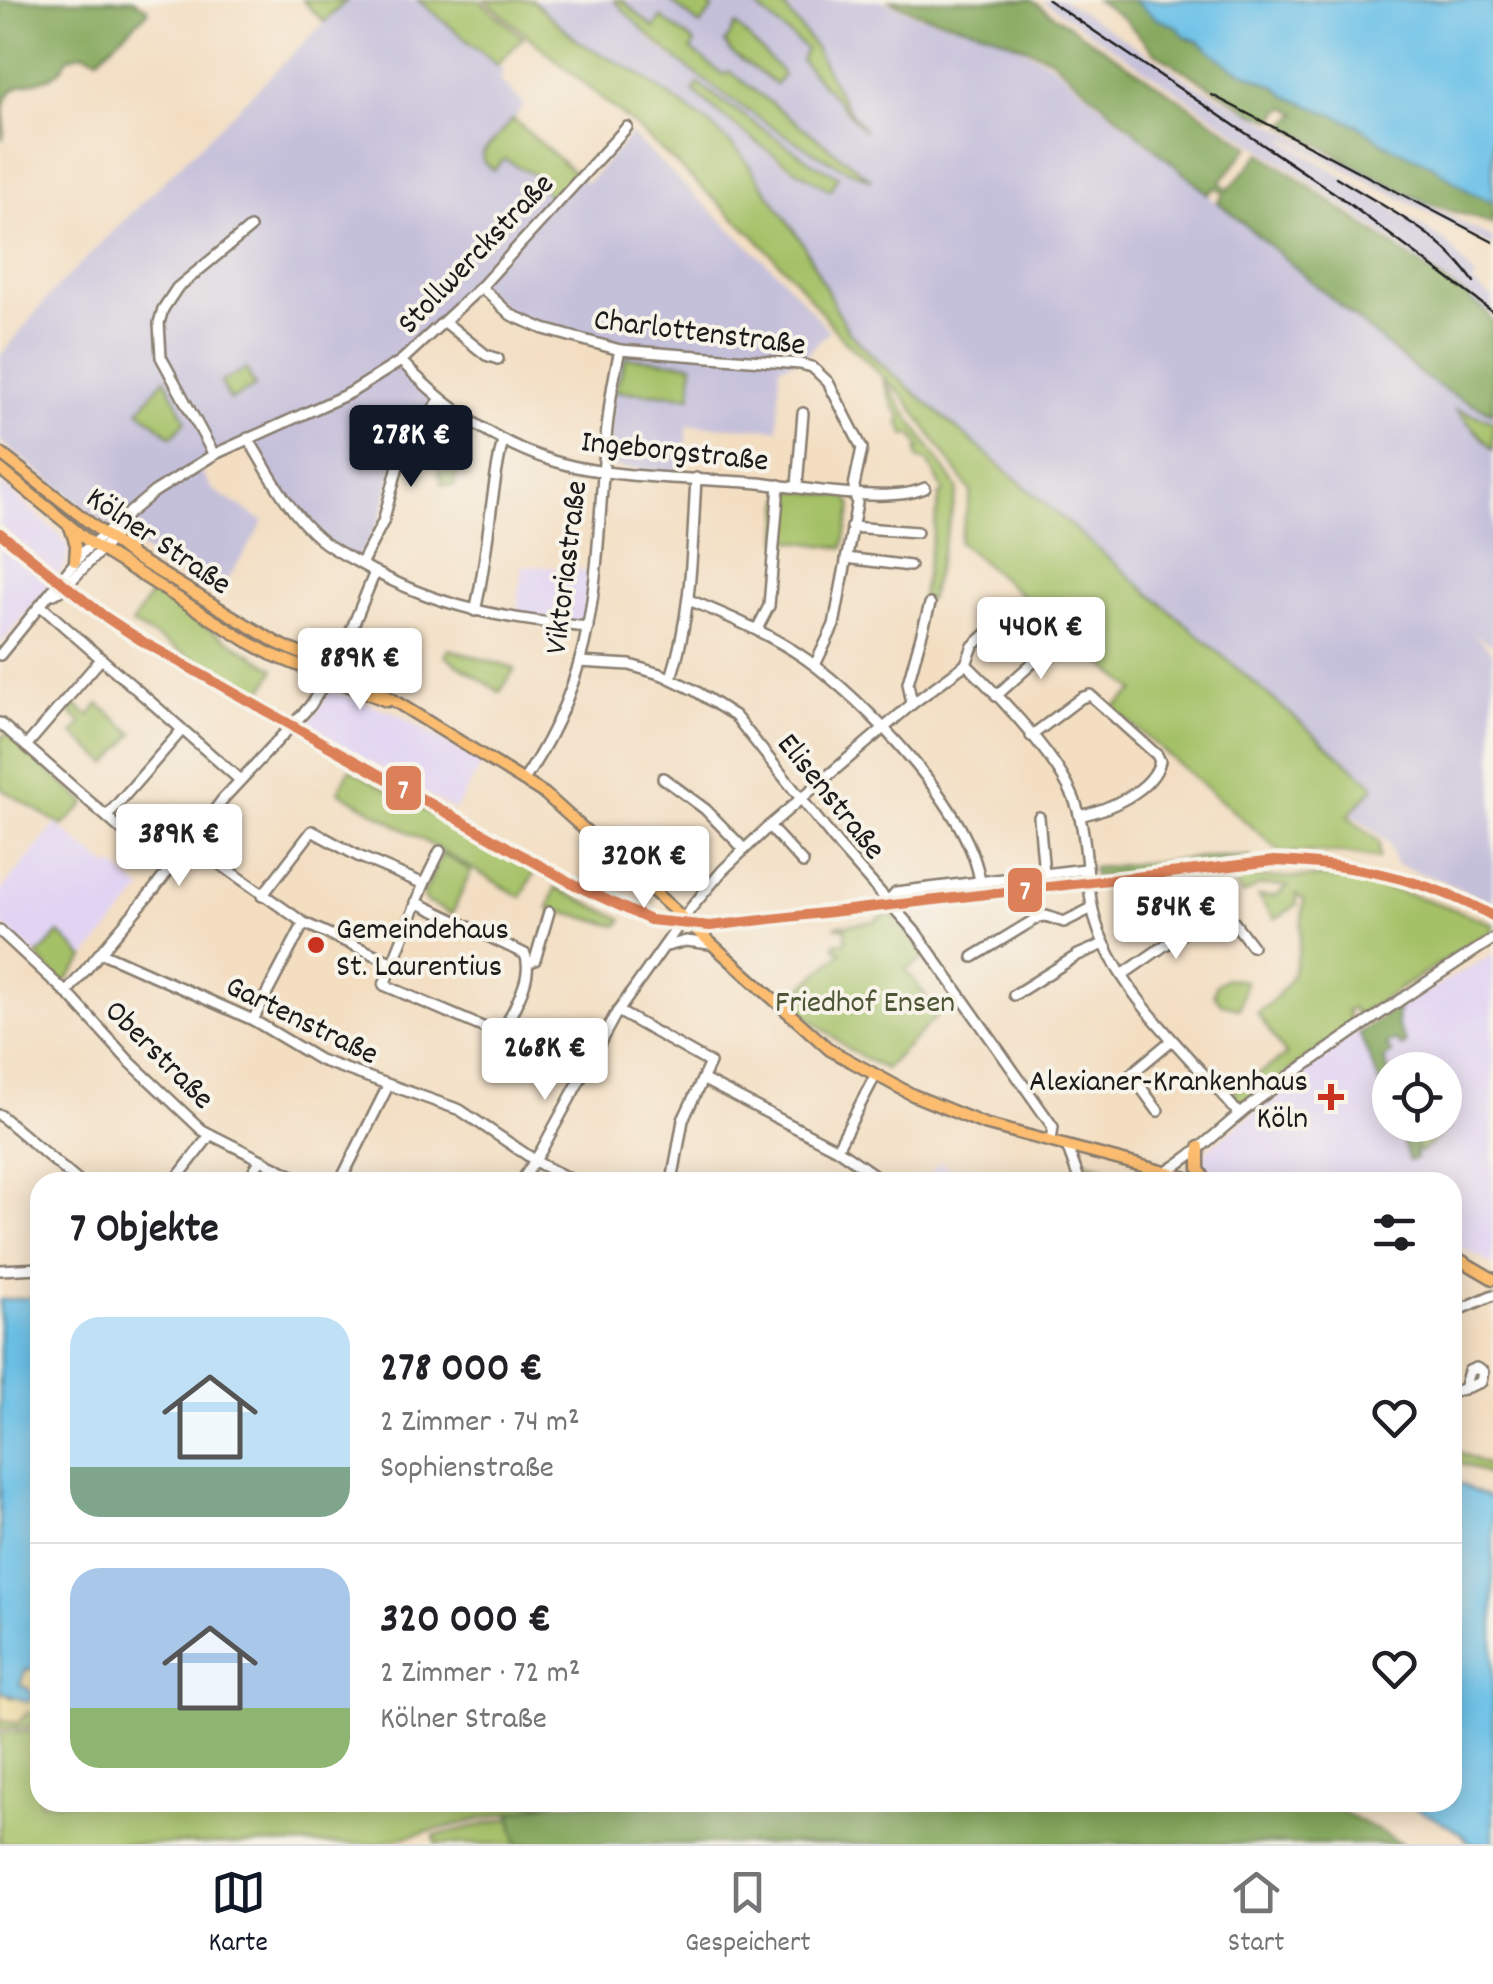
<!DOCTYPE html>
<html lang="de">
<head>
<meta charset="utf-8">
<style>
	body { margin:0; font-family:Dekko,sans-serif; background:#f6f6f6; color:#202124; height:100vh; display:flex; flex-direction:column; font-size:38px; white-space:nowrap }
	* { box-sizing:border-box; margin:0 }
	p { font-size:32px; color:#757577 }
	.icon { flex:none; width:55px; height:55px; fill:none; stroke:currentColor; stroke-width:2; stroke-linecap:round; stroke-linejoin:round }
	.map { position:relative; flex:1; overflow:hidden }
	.side { position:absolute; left:30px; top:1172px; width:1432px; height:640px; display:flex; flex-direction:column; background:#fff; border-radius:30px; box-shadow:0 5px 25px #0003 }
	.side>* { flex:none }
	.controls { position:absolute; left:1372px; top:1052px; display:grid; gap:20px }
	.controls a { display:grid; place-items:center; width:90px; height:90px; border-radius:50%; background:#fff; box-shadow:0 5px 25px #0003; font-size:50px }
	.price { position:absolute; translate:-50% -85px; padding:0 22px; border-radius:10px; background:#fff; color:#222; font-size:32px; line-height:65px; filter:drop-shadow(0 2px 5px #0008) }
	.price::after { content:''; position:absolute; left:50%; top:60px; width:30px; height:22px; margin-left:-15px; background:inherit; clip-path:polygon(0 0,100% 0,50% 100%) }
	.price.active { background:#111827; color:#fff }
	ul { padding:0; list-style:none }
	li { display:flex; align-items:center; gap:30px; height:250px; padding:0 40px }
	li+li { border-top:2px solid #e0e0e0 }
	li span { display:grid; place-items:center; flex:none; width:280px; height:200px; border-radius:30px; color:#555 }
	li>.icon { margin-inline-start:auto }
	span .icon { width:120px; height:120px; fill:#fffc; stroke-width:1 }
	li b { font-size:42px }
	h2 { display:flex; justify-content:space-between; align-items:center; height:120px; padding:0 40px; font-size:42px }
	.dock { display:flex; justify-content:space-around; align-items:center; height:140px; border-top:2px solid #e0e0e0; background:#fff; font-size:28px; color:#757577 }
	.dock a { display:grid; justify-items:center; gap:5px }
	.dock .active { color:#111827 }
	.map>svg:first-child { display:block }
</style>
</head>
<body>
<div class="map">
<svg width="1493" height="1844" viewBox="0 0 1493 1844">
	<rect width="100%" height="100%" fill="#f7f3e8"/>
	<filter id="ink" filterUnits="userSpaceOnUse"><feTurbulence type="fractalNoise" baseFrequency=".01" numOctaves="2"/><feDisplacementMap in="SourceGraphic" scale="20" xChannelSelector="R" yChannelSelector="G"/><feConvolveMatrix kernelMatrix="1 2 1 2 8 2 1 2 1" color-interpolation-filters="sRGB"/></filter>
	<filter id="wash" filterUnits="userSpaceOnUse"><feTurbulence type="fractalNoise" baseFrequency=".0048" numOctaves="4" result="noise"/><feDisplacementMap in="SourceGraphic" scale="40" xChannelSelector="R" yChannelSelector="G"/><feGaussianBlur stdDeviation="2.25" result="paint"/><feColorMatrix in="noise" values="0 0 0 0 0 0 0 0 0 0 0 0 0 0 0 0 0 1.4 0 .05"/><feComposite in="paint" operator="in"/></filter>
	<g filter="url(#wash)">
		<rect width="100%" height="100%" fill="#f3dec2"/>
		<g fill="#e1d4f3" fill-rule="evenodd">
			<path d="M 0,483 L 61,536 L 69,550 L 65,565 L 58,575 L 0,526 Z"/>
			<path d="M 0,542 L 51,584 L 0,645 Z"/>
			<path d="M 522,565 L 589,571 L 585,618 L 579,623 L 517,616 Z"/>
			<path d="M 334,691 L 399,715 L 482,764 L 455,810 L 306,727 L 327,694 Z"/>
			<path d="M 56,824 L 110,868 L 114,865 L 143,890 L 85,958 L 59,934 L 37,956 L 0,922 L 0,892 Z"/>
			<path d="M 1493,954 L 1493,1265 L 1453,1243 L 1452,1182 L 1245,1182 L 1205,1168 L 1203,1161 L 1207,1150 L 1356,1032 ZM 1390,1070 L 1445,1070 L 1445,1125 L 1390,1125 Z"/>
			<path d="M 939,1162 L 970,1180 L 968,1182 L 926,1182 Z"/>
		</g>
		<g fill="#c5c0da" fill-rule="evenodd">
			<path d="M 347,0 L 418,0 L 505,72 L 499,79 L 524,104 L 514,119 L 587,183 L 631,135 L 782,277 L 829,331 L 804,357 L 780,366 L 778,429 L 687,425 L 686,473 L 612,467 L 607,462 L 613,391 L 621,349 L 512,314 L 477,284 L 400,357 L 405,373 L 435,401 L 399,448 L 380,520 L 355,565 L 311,534 L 249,448 L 242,446 L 200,469 L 212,489 L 264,522 L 218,595 L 119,535 L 0,441 L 0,356 L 56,288 Z"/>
			<path d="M 532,0 L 614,0 L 652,42 L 676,61 L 806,149 L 867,176 L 729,71 L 724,75 L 716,70 L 691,49 L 694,44 L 661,18 L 654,28 L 622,0 L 669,0 L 700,24 L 713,9 L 706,0 L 749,0 L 806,50 L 829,90 L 865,130 L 844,103 L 814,46 L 779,0 L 881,0 L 918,16 L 995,35 L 1052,64 L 1427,379 L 1460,398 L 1493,411 L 1493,421 L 1459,410 L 1493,450 L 1493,646 L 1470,631 L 1493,652 L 1493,905 L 1443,881 L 1396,865 L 1388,842 L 1351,813 L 1374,786 L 879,362 L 848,331 L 802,242 L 759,177 L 712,126 L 636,72 L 579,42 ZM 730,32 L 775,84 L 732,53 L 725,43 ZM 699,85 L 811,162 L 830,189 L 785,165 L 736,129 L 693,92 Z"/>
			<path d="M 1042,0 L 1063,0 L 1197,85 L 1493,239 L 1493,247 L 1286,138 L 1284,140 L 1445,241 L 1477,279 L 1472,283 L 1493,299 L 1493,314 L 1328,194 Z"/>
		</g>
		<g fill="#a5c167" stroke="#606e42" stroke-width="2.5">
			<path d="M 302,0 L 347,0 L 324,22 Z"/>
			<path d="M 418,0 L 479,0 L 523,37 L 497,65 Z"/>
			<path d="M 485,0 L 532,0 L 579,42 L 636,72 L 712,126 L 742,155 L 802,242 L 848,331 L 879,362 L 1375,786 L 1348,816 L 1379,842 L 1379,859 L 1345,853 L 1281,852 L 1113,708 L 1135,691 L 959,542 L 971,492 L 906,399 L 839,335 L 795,279 L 753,235 L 637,128 Z"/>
			<path d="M 614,0 L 622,0 L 654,28 L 661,17 L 695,43 L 691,50 L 724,75 L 729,71 L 872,180 C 825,162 786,136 744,108 C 696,75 653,44 614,0 Z"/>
			<path d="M 669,0 L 706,0 L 713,9 L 700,25 Z"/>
			<path d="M 749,0 L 779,0 L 814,46 L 844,103 L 865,132 L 801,60 L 806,49 Z"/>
			<path d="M 736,25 L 780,70 L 783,76 L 776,84 L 732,53 L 725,43 Z"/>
			<path d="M 698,84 L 811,162 L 838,176 L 830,190 C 779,161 736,129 693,91 Z"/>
			<path d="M 513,119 L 577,175 L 552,203 L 536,176 L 504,159 L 494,170 L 483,161 L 482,154 Z"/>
			<path d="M 626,357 L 693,364 L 691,396 L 615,391 Z"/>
			<path d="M 246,369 L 255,387 L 230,400 L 221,382 Z"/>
			<path d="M 165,378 L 186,420 L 172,437 L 139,410 Z"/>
			<path d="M 883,379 L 958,489 L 929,600 L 921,601 L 940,495 L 944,492 L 928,461 L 918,459 L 917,450 L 920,448 L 912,434 L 905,435 L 899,421 L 902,417 L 894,408 Z"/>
			<path d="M 1456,409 L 1493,421 L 1493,450 Z"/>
			<path d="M 443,455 L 460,459 L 454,486 L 441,484 L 442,477 L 438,475 Z"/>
			<path d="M 789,490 L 847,497 L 852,506 L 843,548 L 779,539 L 782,496 Z"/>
			<path d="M 151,593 L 275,669 L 260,696 L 132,624 Z"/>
			<path d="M 449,649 L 515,669 L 500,692 L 445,656 Z"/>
			<path d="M 70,701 L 89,716 L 99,704 L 134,734 L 108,764 L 73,734 L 82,723 L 64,707 Z"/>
			<path d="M 6,733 L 86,803 L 63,826 L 0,788 L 0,740 Z"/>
			<path d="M 350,769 L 535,872 L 521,897 L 338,791 Z"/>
			<path d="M 442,854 L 471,871 L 452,914 L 426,902 L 423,896 Z"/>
			<path d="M 1072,875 L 1081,879 L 898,900 L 910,894 Z"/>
			<path d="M 1328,877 C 1386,885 1438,902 1493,924 L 1493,930 L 1358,1015 L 1352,1008 L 1347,1011 L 1353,1025 L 1244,1104 L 1237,1104 L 1229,1095 L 1286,1055 L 1257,1013 C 1304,980 1297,953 1304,900 L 1296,894 L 1297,905 L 1275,919 L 1258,896 L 1276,896 L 1288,886 L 1259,885 L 1243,895 L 1231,878 Z"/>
			<path d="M 555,888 L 623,919 L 618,926 L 549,909 Z"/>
			<path d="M 893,915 L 927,956 L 906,970 L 939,1014 L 885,1069 L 851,1051 L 787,1001 L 842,952 L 835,948 L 835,943 L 846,942 L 845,928 L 834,926 L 876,921 L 881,916 Z"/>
			<path d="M 59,933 L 85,958 L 66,981 L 60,981 L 37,956 Z"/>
			<path d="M 1226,978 L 1245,981 L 1240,1008 L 1221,1004 L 1214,994 L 1216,985 Z"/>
			<path d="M 1436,1125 L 1445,1125 L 1449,1128 L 1422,1152 L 1416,1150 L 1416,1139 Z"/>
			<path d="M 1079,1160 L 1135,1175 L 1143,1180 L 1085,1182 L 1078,1165 Z"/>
			<path d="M 1452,1449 L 1490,1466 L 1493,1464 L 1493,1477 L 1453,1460 Z"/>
			<path d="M 27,1713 L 40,1714 L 40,1726 L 0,1729 L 0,1719 L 17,1723 Z"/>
			<path d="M 40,1731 L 40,1802 L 551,1803 L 375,1844 L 0,1844 L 0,1733 Z"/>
			<path d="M 511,1818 L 517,1844 L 436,1844 L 434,1836 Z"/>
		</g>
		<g fill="#84a75c" stroke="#50623c" stroke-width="2.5">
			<path d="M 0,0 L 132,0 L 148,8 L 148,12 L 98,58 L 83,53 L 68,58 C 53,90 25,75 9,94 C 0,109 8,125 2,140 Z"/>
			<path d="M 888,0 L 1031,0 L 1250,146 L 1220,182 L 1228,190 L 1261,153 L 1485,310 L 1493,322 L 1493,413 L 1453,395 L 1423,376 L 1218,202 L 1224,194 L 1216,187 L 1208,194 L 1050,58 L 987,32 L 920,14 Z"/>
			<path d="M 1096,0 L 1133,0 L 1157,19 L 1176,26 L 1189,39 L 1197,41 L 1230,65 L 1277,87 L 1286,96 L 1356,124 L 1385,144 L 1432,165 L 1471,193 L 1493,202 L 1493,225 C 1478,217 1463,215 1448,210 C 1393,192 1335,152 1284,125 L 1298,114 L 1287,107 L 1279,112 L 1275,120 L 1254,113 L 1154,52 L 1124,19 Z"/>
			<path d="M 1210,857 L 1251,857 L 1251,860 L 1094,877 L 1092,868 Z"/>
			<path d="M 1398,1007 L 1397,1025 L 1406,1044 L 1401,1047 L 1396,1040 L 1386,1045 L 1392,1053 L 1384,1059 L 1390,1076 L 1390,1108 L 1359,1033 Z"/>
			<path d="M 1397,1125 L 1436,1125 L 1416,1139 L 1416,1159 L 1409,1161 Z"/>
			<path d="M 551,1803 L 1325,1802 L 1403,1844 L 517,1844 L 510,1813 Z"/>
		</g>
		<path fill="#eeda9e" stroke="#857b5d" stroke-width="2.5" d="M 40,1668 L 40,1714 L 27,1713 L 18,1723 L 0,1719 L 0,1691 L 12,1698 L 23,1688 L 20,1684 L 25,1670 Z"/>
		<g fill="#6cc1e8" stroke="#446e82" stroke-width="2.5">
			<path d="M 1133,0 L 1493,0 L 1493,202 L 1471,193 L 1432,165 L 1385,144 L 1356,124 L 1286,96 L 1277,87 L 1230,66 L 1198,41 L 1186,37 L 1176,26 L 1157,19 Z"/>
			<path d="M 40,1297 L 40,1668 L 25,1670 L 20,1685 L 29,1689 L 33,1697 L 28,1702 L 0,1691 L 0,1300 Z"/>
			<path d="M 1453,1481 L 1493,1500 L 1493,1844 L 1471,1844 L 1459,1832 L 1407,1803 L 1452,1802 Z"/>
		</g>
	</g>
	<g filter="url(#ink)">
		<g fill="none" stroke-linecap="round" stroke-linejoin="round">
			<defs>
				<g id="minor">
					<path d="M 481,287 L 511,315 L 544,329 L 620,350 L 800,364 L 812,367 L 828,382 L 862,448 L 854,486 L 857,503 L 834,625 L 815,665"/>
					<path d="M 446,323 L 486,355 L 498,359"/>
					<path d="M 401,361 C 444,406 493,442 553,461 C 612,479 696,478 758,483 C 800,487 889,505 925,488"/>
					<path d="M 248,438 C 268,472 289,513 320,539 C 333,550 351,558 366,567 C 436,607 508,620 588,627"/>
					<path d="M 214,455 L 161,357 L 159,323 L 163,309 L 177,288 L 250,228"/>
					<path d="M 797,486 L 803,413"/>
					<path d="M 851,527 L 917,532"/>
					<path d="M 846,558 L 910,566"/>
					<path d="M 361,564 L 383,522 L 402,451 L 440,400"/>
					<path d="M 54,594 L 63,589 L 125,525"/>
					<path d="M 689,600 C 729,616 770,634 806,659 C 865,701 970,809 980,882"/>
					<path d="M 41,606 L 240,780"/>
					<path d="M 475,611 C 489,554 489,497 503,440"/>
					<path d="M 757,629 L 769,606 L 779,485"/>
					<path d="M 0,655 L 85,550 L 154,492 L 215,454 L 350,393 L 401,361 L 481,287 L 627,127"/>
					<path d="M 579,662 L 630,665 L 663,675 L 694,690 L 735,716 L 839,846 L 917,934 L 1053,1127 L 1051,1141"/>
					<path d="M 966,664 L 973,646 L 1005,617"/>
					<path d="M 671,678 C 692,613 692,546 696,478"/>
					<path d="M 996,696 L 1060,638"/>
					<path d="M 912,704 L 966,664 C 1000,697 1063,762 1077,807 C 1091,851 1083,898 1103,941 C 1133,1008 1193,1058 1239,1114"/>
					<path d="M 0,723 L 132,839"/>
					<path d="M 1031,736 L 1081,698 L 1090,695 L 1157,755 L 1160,761 C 1153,791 1107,810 1079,816"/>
					<path d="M 26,746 L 101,659"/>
					<path d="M 663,778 L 705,809 L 744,849"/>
					<path d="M 524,780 C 555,734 578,680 588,625 C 605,534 598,440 620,350"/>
					<path d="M 107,816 L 182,730"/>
					<path d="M 1039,817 L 1044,874"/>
					<path d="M 769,826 L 803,863"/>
					<path d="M 190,843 L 304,923 L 391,962"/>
					<path d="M 440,851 L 424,884 L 384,985 L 501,1035 L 580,1077"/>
					<path d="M 262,896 L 312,831 L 358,856 L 424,884"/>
					<path d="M 888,901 L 896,892 L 1085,869"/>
					<path d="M 416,902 L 525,954 C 535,978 511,1012 501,1035"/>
					<path d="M 0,931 L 73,999 L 129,1061 L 202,1130 L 305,1182"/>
					<path d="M 667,946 L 686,941 L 710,944"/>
					<path d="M 100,952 L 253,1020 L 320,1060 L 460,1110 L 542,1165 L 576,1182"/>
					<path d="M 973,957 L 1039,917 L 1046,916 L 1064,922 L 1092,908"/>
					<path d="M 529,963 L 535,960 L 549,912"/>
					<path d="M 1122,975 L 1213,912 L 1233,921 L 1252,946"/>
					<path d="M 66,993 L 155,888 L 223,799 L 310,706 L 339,660 L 375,572"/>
					<path d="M 1014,995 L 1078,955 L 1104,944"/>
					<path d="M 618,1011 L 710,1063 L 683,1120 L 672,1182"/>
					<path d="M 253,1020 L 304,923"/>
					<path d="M 704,1080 L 837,1149 L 880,1179"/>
					<path d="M 1158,1111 L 1131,1074 L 1172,1040"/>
					<path d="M 0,1115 L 79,1182"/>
					<path d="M 1067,1146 L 1080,1182"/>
					<path d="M 837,1149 L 875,1076"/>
					<path d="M 174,1182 L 210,1135"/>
					<path d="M 246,1182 L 260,1161"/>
					<path d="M 340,1182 L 388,1086"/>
					<path d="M 521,1182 L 541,1151 L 614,1017 L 691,908 L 723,870 L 769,826 L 912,704 L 908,683 L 930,604"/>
					<path d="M 1148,1182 C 1192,1161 1225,1123 1264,1095 C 1339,1040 1416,989 1493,939"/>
					<path d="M 0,1270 L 40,1268"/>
					<path d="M 1452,1313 L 1493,1295"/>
					<path d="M 1452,1393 L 1481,1382 L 1483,1372 L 1476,1368 L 1469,1371 L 1464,1389"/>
				</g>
				<g id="major">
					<path d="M 0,453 L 131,555 L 277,643 L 362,681 L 545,794 L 830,1050 L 913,1095 L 984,1124 L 1203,1182"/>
					<path d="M 0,469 L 92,544 L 245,640 L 270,654 L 387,701"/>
					<path d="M 124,525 L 124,536 L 130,553"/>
					<path d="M 70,527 L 76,545 L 75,561"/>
					<path d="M 1199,1147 L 1199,1169 L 1207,1182"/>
					<path d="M 1452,1255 L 1493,1279"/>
				</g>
			</defs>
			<use href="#minor" stroke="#887d6f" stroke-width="14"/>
			<use href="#major" stroke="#887d6f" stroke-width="15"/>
			<use href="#minor" stroke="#fff" stroke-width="9"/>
			<use href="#major" stroke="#fcbd6f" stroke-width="10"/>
			<g stroke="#1c1c1c" stroke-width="2.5">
				<path d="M 1048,0 L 1336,194 L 1493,312"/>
				<path d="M 1212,95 L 1493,242"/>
				<path d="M 1336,177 C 1386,209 1440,232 1474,282"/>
			</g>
			<defs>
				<path id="tram-1" d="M 0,533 L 104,616 L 142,641 L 575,885 L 650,920 L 710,926 L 1274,861 C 1353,864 1424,878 1493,916"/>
			</defs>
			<use href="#tram-1" stroke="#f7f3e8" stroke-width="18"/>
			<use href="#tram-1" stroke="#dc8059" stroke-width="10"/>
		</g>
	</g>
	<g fill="#c8321e" stroke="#f7f3e8" stroke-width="4">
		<circle cx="316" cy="945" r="10"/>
		<path d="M1326 1082h10v10h10v10h-10v10h-10v-10h-10v-10h10z"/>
	</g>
	<g text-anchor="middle" stroke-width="8" stroke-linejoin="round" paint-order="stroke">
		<g font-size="32" fill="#1c1c1c" stroke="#f7f3e8">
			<text transform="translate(474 252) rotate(-46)" y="11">Stollwerckstraße</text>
			<text transform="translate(700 330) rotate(7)" y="11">Charlottenstraße</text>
			<text transform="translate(675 449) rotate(6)" y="11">Ingeborgstraße</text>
			<text transform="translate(160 539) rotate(34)" y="11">Kölner Straße</text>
			<text transform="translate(564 567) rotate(-83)" y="11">Viktoriastraße</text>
			<text transform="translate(833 795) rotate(51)" y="11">Elisenstraße</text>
			<text transform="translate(303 1018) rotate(26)" y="11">Gartenstraße</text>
			<text transform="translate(161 1053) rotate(45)" y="11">Oberstraße</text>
		</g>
		<g font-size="32" fill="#1c1c1c" stroke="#f7f3e8" text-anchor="start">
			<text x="336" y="938">Gemeindehaus<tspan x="336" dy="37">St. Laurentius</tspan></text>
			<text x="1308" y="1090" text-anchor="end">Alexianer-Krankenhaus<tspan x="1308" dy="37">Köln</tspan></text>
		</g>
		<g font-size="32" fill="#4c5636" stroke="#f7f3e8">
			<text x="865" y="1011">Friedhof Ensen</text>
		</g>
	</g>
	<g stroke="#f7f3e8" stroke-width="4">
		<rect x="384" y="764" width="39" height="48" rx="10" fill="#dc8059"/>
		<rect x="1006" y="866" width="38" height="48" rx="10" fill="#dc8059"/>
	</g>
	<g font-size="28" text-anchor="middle" font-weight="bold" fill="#fff">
		<text x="403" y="798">7</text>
		<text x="1025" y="899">7</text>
	</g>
</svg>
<div class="controls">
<a><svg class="icon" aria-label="locate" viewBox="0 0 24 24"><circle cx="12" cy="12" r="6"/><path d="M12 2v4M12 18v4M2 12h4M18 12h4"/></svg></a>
</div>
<b class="price active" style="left:411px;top:490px">278K €</b>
<b class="price" style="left:1041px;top:682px">440K €</b>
<b class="price" style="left:360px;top:713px">889K €</b>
<b class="price" style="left:179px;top:889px">389K €</b>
<b class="price" style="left:644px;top:911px">320K €</b>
<b class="price" style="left:1176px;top:962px">584K €</b>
<b class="price" style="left:545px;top:1103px">268K €</b>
<section class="side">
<h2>7 Objekte<svg class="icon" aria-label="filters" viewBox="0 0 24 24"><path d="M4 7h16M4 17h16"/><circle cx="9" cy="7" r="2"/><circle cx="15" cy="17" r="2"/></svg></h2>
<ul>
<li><span style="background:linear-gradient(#bfe0f5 75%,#7fa58c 0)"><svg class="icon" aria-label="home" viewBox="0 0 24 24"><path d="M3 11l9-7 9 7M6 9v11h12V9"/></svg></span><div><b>278 000 €</b><p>2 Zimmer · 74 m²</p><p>Sophienstraße</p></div><svg class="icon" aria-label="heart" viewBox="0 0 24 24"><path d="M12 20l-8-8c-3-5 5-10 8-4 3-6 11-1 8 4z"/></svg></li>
<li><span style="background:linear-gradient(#a9c7e8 70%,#8fb573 0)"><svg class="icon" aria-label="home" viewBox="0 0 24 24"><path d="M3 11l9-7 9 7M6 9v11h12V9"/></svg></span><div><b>320 000 €</b><p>2 Zimmer · 72 m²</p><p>Kölner Straße</p></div><svg class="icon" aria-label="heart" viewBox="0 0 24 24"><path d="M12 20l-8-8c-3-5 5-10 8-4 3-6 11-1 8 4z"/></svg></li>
</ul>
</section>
</div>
<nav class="dock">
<a class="active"><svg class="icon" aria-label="map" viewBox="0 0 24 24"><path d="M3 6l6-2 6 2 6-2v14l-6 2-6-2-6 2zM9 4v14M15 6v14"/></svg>Karte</a>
<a><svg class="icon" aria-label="saved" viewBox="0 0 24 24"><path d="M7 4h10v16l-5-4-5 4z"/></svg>Gespeichert</a>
<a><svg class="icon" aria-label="home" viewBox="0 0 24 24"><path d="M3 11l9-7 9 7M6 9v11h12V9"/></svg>Start</a>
</nav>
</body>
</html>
